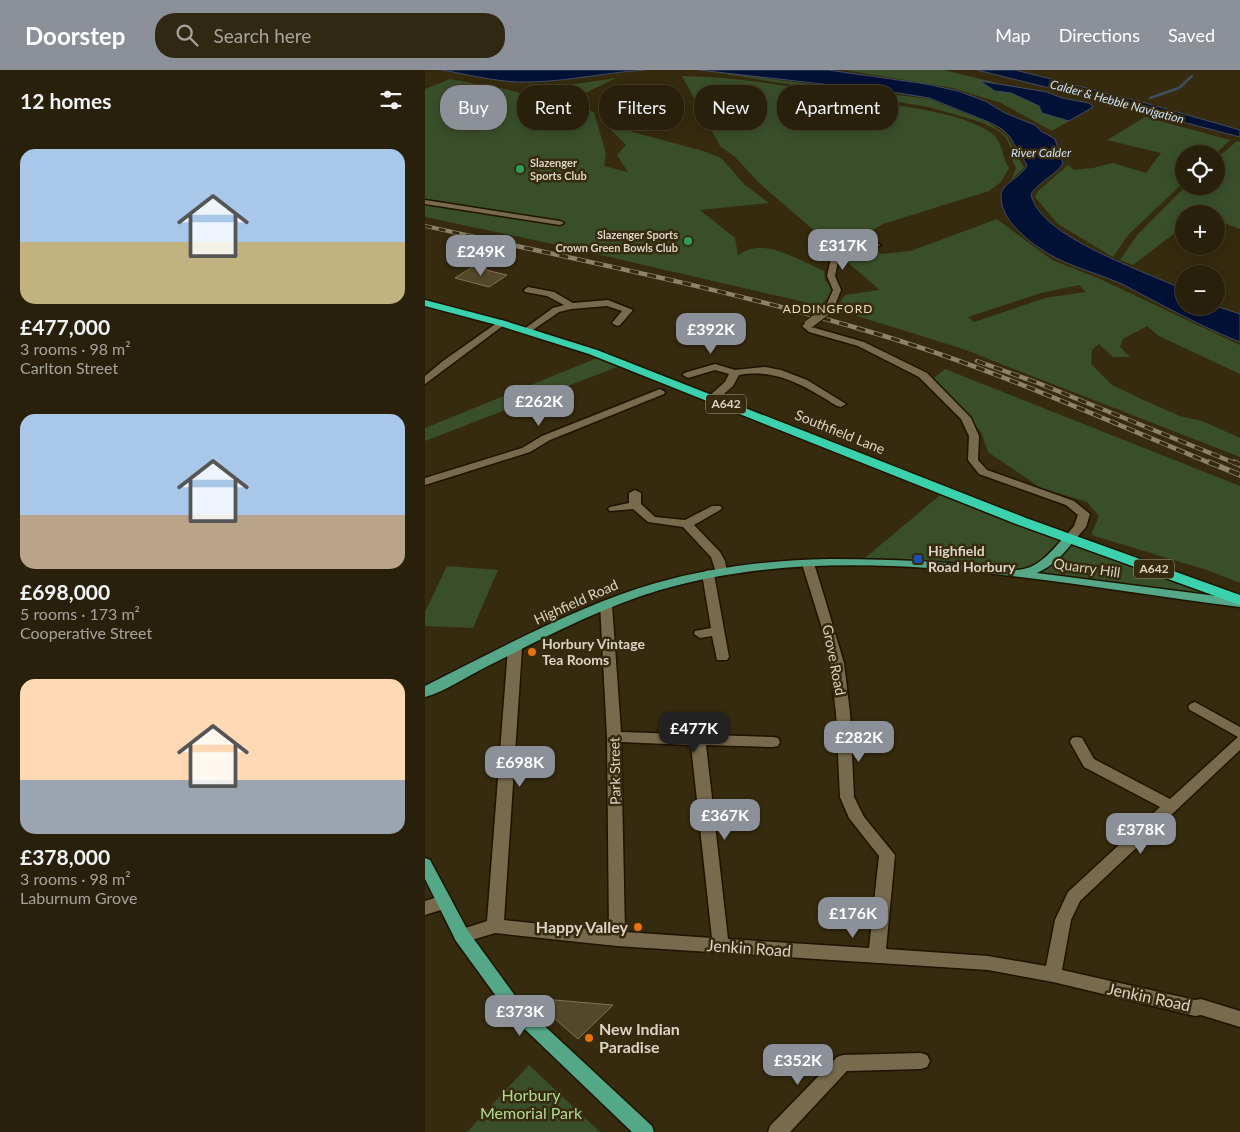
<!DOCTYPE html>
<html lang="en">
<head>
<meta charset="utf-8">
<style>
	body { margin:0; font-family:Lato,sans-serif; background:#302813; color:#f1f3f6; height:100vh; display:flex; flex-direction:column; font-size:19px; white-space:nowrap }
	* { box-sizing:border-box; margin:0 }
	p { font-size:16px; color:#a5a39c }
	.icon { flex:none; width:28px; height:28px; fill:none; stroke:currentColor; stroke-width:2; stroke-linecap:round; stroke-linejoin:round }
	.map { position:relative; flex:1; overflow:hidden }
	.details { display:flex; flex-direction:column; background:#28200a; width:425px }
	.details>* { flex:none }
	.guide { position:absolute; left:15px; top:15px; width:475px; height:45px; display:flex; gap:10px }
	.buttons { position:absolute; left:750px; top:75px; display:grid; gap:10px }
	.buttons a { display:grid; place-items:center; width:50px; height:50px; border-radius:50%; background:#28200a; box-shadow:0 2px 12px #0003,0 0 0 1px #443e2b; font-size:25px }
	.price { position:absolute; translate:-50% -42px; padding:0 11px; border-radius:10px; background:#8c9099; color:#fff; font-size:16px; line-height:32px; filter:drop-shadow(0 1px 2px #0008) }
	.price::after { content:''; position:absolute; left:50%; top:30px; width:15px; height:11px; margin-left:-8px; background:inherit; clip-path:polygon(0 0,100% 0,50% 100%) }
	.price.selected { background:#222; color:#fff }
	ul { padding:0; list-style:none }
	li { display:grid; align-content:center; gap:10px; height:265px; padding:0 20px }
	li span { display:grid; place-items:center; height:155px; border-radius:15px; color:#555 }
	li>.icon { margin-inline-start:auto }
	span .icon { width:90px; height:90px; fill:#fffc; stroke-width:1 }
	li b { font-size:21px }
	h2 { display:flex; justify-content:space-between; align-items:center; height:60px; padding:0 20px; font-size:21px }
	.tag { padding:0 18px; border-radius:20px; background:#28200a; box-shadow:0 2px 12px #0003,0 0 0 1px #443e2b; font-size:18px; line-height:45px }
	.tag.selected { background:#8c9099; color:#fff }
	header { display:flex; align-items:center; gap:30px; box-sizing:border-box; height:70px; padding:0 25px; background:#8c9099; color:#fff }
	header strong { font-size:24px }
	nav { display:flex; gap:28px; margin-inline-start:auto; font-size:18px }
	.search { width:350px; height:45px; background:#302813; display:flex; align-items:center; gap:12px; box-sizing:border-box; padding:0 18px; border-radius:20px; color:#a5a39c; font-size:19px }
	main { display:flex; flex:1; min-height:0 }
	.map>svg:first-child { display:block }
</style>
</head>
<body>
<header>
<strong>Doorstep</strong>
<div class="search"><svg class="icon" aria-label="search" viewBox="0 0 24 24"><circle cx="10" cy="10" r="6"/><path d="M15 15l6 6"/></svg>Search here</div>
<nav><a>Map</a><a>Directions</a><a>Saved</a></nav>
</header>
<main>
<section class="details">
<h2>12 homes<svg class="icon" aria-label="filters" viewBox="0 0 24 24"><path d="M4 7h16M4 17h16"/><circle cx="9" cy="7" r="2"/><circle cx="15" cy="17" r="2"/></svg></h2>
<ul>
<li><span style="background:linear-gradient(#a9c7e8 60%,#c2b280 0)"><svg class="icon" aria-label="home" viewBox="0 0 24 24"><path d="M3 11l9-7 9 7M6 9v11h12V9"/></svg></span><div><b>£477,000</b><p>3 rooms · 98 m²</p><p>Carlton Street</p></div></li>
<li><span style="background:linear-gradient(#a9c7e8 65%,#b9a48a 0)"><svg class="icon" aria-label="home" viewBox="0 0 24 24"><path d="M3 11l9-7 9 7M6 9v11h12V9"/></svg></span><div><b>£698,000</b><p>5 rooms · 173 m²</p><p>Cooperative Street</p></div></li>
<li><span style="background:linear-gradient(#ffd9b3 65%,#9aa5b1 0)"><svg class="icon" aria-label="home" viewBox="0 0 24 24"><path d="M3 11l9-7 9 7M6 9v11h12V9"/></svg></span><div><b>£378,000</b><p>3 rooms · 98 m²</p><p>Laburnum Grove</p></div></li>
</ul>
</section>
<div class="map">
<svg width="815" height="1062" viewBox="0 0 815 1062">
	<rect width="100%" height="100%" fill="#362b0e"/>
	<g fill="#394f2a" fill-rule="evenodd">
		<path d="M 420,0 L 519,0 L 584,16 L 556,11 L 570,21 L 586,23 L 614,36 L 617,43 L 644,51 L 627,61 L 576,33 L 528,18 Z"/>
		<path d="M 282,1 L 504,29 L 564,53 L 582,66 L 599,98 L 586,110 L 591,98 C 585,89 587,76 581,68 C 568,51 524,44 504,37 Z"/>
		<path d="M 257,6 C 323,7 393,21 458,33 C 493,39 534,43 565,62 C 579,71 576,86 584,98 L 576,112 L 564,121 L 458,154 L 441,164 L 435,162 L 429,166 L 444,175 L 412,187 L 399,169 L 334,113 L 310,87 L 295,76 Z"/>
		<path d="M 191,8 L 150,28 L 106,18 L 143,15 Z"/>
		<path d="M 25,9 L 80,19 L 169,42 L 181,84 L 179,96 L 203,102 L 192,85 L 201,75 L 184,58 L 183,50 L 204,61 L 278,81 L 296,88 L 320,115 L 344,133 L 275,140 L 310,168 L 313,186 C 336,165 375,191 399,201 L 400,210 L 408,220 L 396,236 L 128,174 L 0,147 L 0,19 Z"/>
		<path d="M 720,47 L 805,70 L 790,84 L 759,84 L 759,112 L 703,165 L 688,187 L 633,154 L 610,127 L 613,121 L 643,95 L 649,100 L 668,98 L 688,93 L 721,103 L 736,83 L 682,70 Z"/>
		<path d="M 812,71 L 815,72 L 815,159 L 791,150 L 791,144 L 759,144 L 759,156 L 708,195 L 695,190 L 713,164 L 761,116 L 791,116 L 791,89 Z"/>
		<path d="M 572,149 L 627,190 L 675,209 L 815,275 L 815,304 L 734,266 L 722,256 L 698,269 L 695,277 L 705,287 L 688,287 L 674,274 L 667,280 L 666,294 L 687,315 L 716,329 L 755,346 L 777,351 L 815,368 L 815,387 L 538,279 L 410,239 L 420,225 L 455,220 L 421,191 L 449,179 L 457,184 L 486,181 ZM 654,215 L 661,222 L 620,228 L 549,252 L 543,247 L 616,223 Z"/>
		<path d="M 177,286 L 200,294 L 0,371 L 0,358 Z"/>
		<path d="M 520,299 L 815,416 L 815,513 L 782,500 L 666,465 L 674,446 L 662,432 L 616,418 L 563,382 L 556,362 L 509,308 Z"/>
		<path d="M 520,421 L 815,530 L 595,503 L 434,493 Z"/>
		<path d="M 22,496 L 73,500 L 48,558 L 0,556 L 0,542 Z"/>
		<path d="M 104,995 L 175,1062 L 42,1062 Z"/>
	</g>
	<g fill="#001136" stroke="#424c61">
		<path d="M 17,0 L 219,0 C 177,3 135,13 93,12 C 67,11 41,4 17,0 Z"/>
		<path d="M 274,0 L 403,0 L 501,14 L 533,21 L 560,31 L 580,43 L 610,55 L 616,61 L 630,69 L 638,94 C 629,106 613,113 606,124 C 613,167 723,202 759,220 L 759,236 L 791,236 L 815,244 L 815,272 C 775,256 737,235 699,215 C 680,206 660,201 642,193 C 618,183 575,155 576,126 C 576,113 598,107 602,95 L 585,67 L 577,59 L 566,53 L 504,28 L 468,22 Z"/>
		<path d="M 552,0 L 590,0 L 717,32 L 815,60 L 815,67 L 681,32 Z"/>
		<path d="M 555,11 L 622,22 L 637,28 L 664,33 L 668,37 L 644,51 L 617,43 L 614,36 L 586,23 L 570,21 Z"/>
	</g>
	<g fill="none" stroke-linecap="round" stroke-linejoin="round">
		<path stroke="#424c61" stroke-width="2.5" d="M 725,28 L 754,18 L 767,6"/>
	</g>
	<g fill="#54482b" stroke="#817455">
		<path d="M 49,196 L 69,202 L 82,205 L 64,217 L 30,208 Z"/>
		<path d="M 106,928 L 188,935 L 153,969 Z"/>
	</g>
	<g fill="none" stroke-linecap="round" stroke-linejoin="round">
		<defs>
			<g id="minor">
				<path d="M 0,130 L 135,151 L 139,153 L 135,155 L 0,134 Z"/>
				<path d="M 449,173 L 456,175 L 413,191 L 410,206 L 416,220 L 408,240 L 402,240 L 400,238 L 408,220 L 402,206 L 406,188 Z"/>
				<path d="M 103,217 L 129,222 L 148,233 L 183,230 L 208,240 L 195,255 L 192,256 L 187,253 L 197,241 L 182,236 L 146,239 L 134,242 L 102,264 L 97,261 L 99,259 L 128,238 L 139,235 L 122,226 L 100,222 L 99,220 Z"/>
				<path d="M 76,250 L 79,251 L 79,255 L 0,314 L 0,306 L 18,291 Z"/>
				<path d="M 384,251 L 387,252 L 387,256 L 390,258 L 439,272 L 502,303 L 546,348 L 554,366 L 553,390 L 562,400 L 649,431 L 665,444 L 661,457 L 648,472 L 640,472 L 638,469 L 649,456 L 653,445 L 641,435 L 554,404 L 543,390 L 544,366 L 536,349 L 494,307 L 433,276 L 384,262 L 377,256 Z"/>
				<path d="M 290,294 L 310,300 L 340,297 L 356,300 L 382,310 L 421,334 L 416,337 L 412,336 C 381,317 352,298 314,305 L 308,316 L 291,331 L 283,331 L 283,327 L 300,312 L 304,304 L 290,300 L 263,308 L 258,305 L 259,303 Z"/>
				<path d="M 235,319 L 240,322 L 239,324 L 125,370 L 105,382 L 0,415 L 0,408 L 97,378 L 117,366 Z"/>
				<path d="M 210,420 L 216,423 L 216,434 L 230,447 L 260,450 L 287,436 L 295,436 L 297,438 L 295,440 L 269,455 L 295,482 L 300,491 L 302,502 L 300,505 L 292,505 L 286,487 L 258,457 L 223,452 L 208,439 L 185,441 L 183,439 L 185,437 L 204,433 L 204,423 Z"/>
				<path d="M 383,490 L 389,494 L 393,506 L 419,593 L 425,643 L 429,727 L 439,747 L 470,785 L 461,879 L 563,886 L 621,896 L 630,850 L 643,822 L 735,737 L 659,697 L 645,672 L 647,668 L 652,667 L 657,668 L 669,689 L 745,729 L 813,667 L 765,640 L 763,637 L 765,634 L 770,632 L 815,657 L 815,680 L 655,831 L 646,850 L 637,900 L 770,930 L 776,929 L 815,941 L 815,957 L 776,945 L 770,946 L 628,912 L 563,900 L 192,876 L 70,863 L 37,873 L 31,871 L 29,866 L 31,861 L 62,851 L 83,578 L 85,575 L 95,575 L 97,578 L 79,850 L 184,861 L 182,667 L 175,534 L 181,530 L 187,534 L 196,662 L 348,667 L 353,668 L 355,672 L 353,676 L 348,677 L 281,675 L 303,869 L 444,878 L 454,786 L 424,748 L 415,727 L 411,643 L 405,593 L 396,555 L 377,494 ZM 196,672 L 266,675 L 287,868 L 200,862 Z"/>
				<path d="M 283,500 L 289,504 L 304,587 L 302,590 L 292,590 L 287,566 L 275,568 L 269,564 L 270,561 L 286,558 L 277,504 Z"/>
				<path d="M 19,825 L 25,827 L 27,832 L 25,837 L 0,845 L 0,831 Z"/>
				<path d="M 496,983 L 502,985 L 505,991 L 502,997 L 496,999 L 422,1001 L 365,1062 L 343,1062 L 345,1056 L 412,987 L 418,985 Z"/>
			</g>
			<g id="major">
				<path d="M 644,465 L 650,469 C 640,483 628,496 612,503 L 815,529 L 815,537 C 628,514 420,466 235,520 C 174,538 117,569 61,597 C 41,607 21,621 0,627 L 0,616 C 72,580 154,535 231,513 C 287,497 346,490 404,489 C 444,489 484,490 525,493 C 546,495 572,502 592,500 C 613,499 627,481 640,466 Z"/>
				<path d="M 0,788 L 5,790 L 43,861 L 96,934 L 227,1056 L 229,1062 L 207,1062 L 84,944 L 31,871 L 0,809 Z"/>
			</g>
			<path id="highway" d="M 0,230 L 80,251 L 172,280 L 601,448 L 815,525 L 815,535 L 591,454 L 164,284 L 72,255 L 0,236 Z"/>
		</defs>
		<use href="#minor" stroke="#1e1300" stroke-width="3"/>
		<use href="#major" stroke="#1e1300" stroke-width="3"/>
		<use href="#highway" stroke="#1e1300" stroke-width="3"/>
		<use href="#minor" fill="#786b4d" fill-rule="evenodd"/>
		<use href="#major" fill="#54a887" fill-rule="evenodd"/>
		<use href="#highway" fill="#3cd1ad" fill-rule="evenodd"/>
		<defs>
			<path id="rail-far2" d="M 0,156 L 69,171"/>
			<g id="rail-far1">
				<path d="M 64,170 C 193,198 322,225 449,263 C 565,297 676,348 787,394"/>
				<path d="M 552,291 L 613,313 L 812,394"/>
			</g>
			<g id="rail">
				<path d="M 784,392 L 815,405"/>
				<path d="M 809,392 L 815,395"/>
			</g>
		</defs>
		<use href="#rail-far2" stroke="#8c836d" stroke-width="4"/>
		<use href="#rail-far1" stroke="#8c836d" stroke-width="4.5"/>
		<use href="#rail" stroke="#8c836d" stroke-width="5.5"/>
		<use href="#rail-far2" stroke="#362b0e" stroke-width="2.5" stroke-dasharray="7" stroke-linecap="butt"/>
		<use href="#rail-far1" stroke="#362b0e" stroke-width="3" stroke-dasharray="9" stroke-linecap="butt"/>
		<use href="#rail" stroke="#362b0e" stroke-width="4" stroke-dasharray="11" stroke-linecap="butt"/>
		<defs>
			<path id="minor-bridge" d="M 384,254 L 405,238"/>
		</defs>
		<use href="#minor-bridge" stroke="#1e1300" stroke-width="11" stroke-linecap="butt"/>
		<use href="#minor-bridge" stroke="#786b4d" stroke-width="9"/>
	</g>
	<g fill="#2e9e5b" stroke="#362b0e" stroke-width="2">
		<circle cx="95" cy="99" r="5"/>
		<circle cx="263" cy="171" r="5"/>
	</g>
	<rect fill="#1a4fb4" stroke="#362b0e" stroke-width="2" x="488" y="484" width="10" height="10" rx="2.5"/>
	<g fill="#e8710a" stroke="#362b0e" stroke-width="2">
		<circle cx="107" cy="582" r="5"/>
		<circle cx="213" cy="857" r="5"/>
		<circle cx="164" cy="968" r="5"/>
	</g>
	<g text-anchor="middle" stroke-width="5" stroke-linejoin="round" paint-order="stroke">
		<g font-size="11" font-weight="bold" fill="#dcd5c5" stroke="#362b0e" text-anchor="start">
			<text x="105" y="97">Slazenger<tspan x="105" dy="13">Sports Club</tspan></text>
			<text x="253" y="169" text-anchor="end">Slazenger Sports<tspan x="253" dy="13">Crown Green Bowls Club</tspan></text>
		</g>
		<g font-size="12" font-style="italic" fill="#cde0fc" stroke="#362b0e">
			<text transform="translate(692 32) rotate(15)" y="4">Calder &amp; Hebble Navigation</text>
			<text x="616" y="87">River Calder</text>
		</g>
		<g font-size="12" letter-spacing="1" fill="#ecddbc" stroke="#362b0e">
			<text x="403" y="243">ADDINGFORD</text>
		</g>
		<g fill="#362b0e" stroke="#aaa28e" stroke-width="1">
			<rect x="281" y="324.5" width="40" height="19" rx="4"/>
			<rect x="709" y="489.5" width="40" height="19" rx="4"/>
		</g>
		<g font-size="12" font-weight="bold" fill="#dcd5c5">
			<text x="301" y="338">A642</text>
			<text x="729" y="503">A642</text>
		</g>
		<g font-size="14" fill="#dcd5c5" stroke="#362b0e">
			<text transform="translate(415 362) rotate(22)" y="5">Southfield Lane</text>
			<text transform="translate(662 498) rotate(8)" y="5">Quarry Hill</text>
			<text transform="translate(151 532) rotate(-24)" y="5">Highfield Road</text>
			<text transform="translate(409 590) rotate(79)" y="5">Grove Road</text>
			<text transform="translate(190 701) rotate(-91)" y="5">Park Street</text>
		</g>
		<g font-size="14" font-weight="bold" fill="#dcd5c5" stroke="#362b0e" text-anchor="start">
			<text x="503" y="486">Highfield<tspan x="503" dy="16">Road Horbury</tspan></text>
			<text x="117" y="579">Horbury Vintage<tspan x="117" dy="16">Tea Rooms</tspan></text>
		</g>
		<g font-size="16" font-weight="bold" fill="#dcd5c5" stroke="#362b0e" text-anchor="end">
			<text x="203" y="863">Happy Valley</text>
			<text x="174" y="965" text-anchor="start">New Indian<tspan x="174" dy="18">Paradise</tspan></text>
		</g>
		<g font-size="16" fill="#dcd5c5" stroke="#362b0e">
			<text transform="translate(324 878) rotate(4)" y="6">Jenkin Road</text>
			<text transform="translate(724 927) rotate(12)" y="6">Jenkin Road</text>
		</g>
		<g font-size="16" fill="#b0dc92" stroke="#362b0e">
			<text x="106" y="1031">Horbury<tspan x="106" dy="18">Memorial Park</tspan></text>
		</g>
	</g>
</svg>
<div class="buttons">
<a><svg class="icon" aria-label="locate" viewBox="0 0 24 24"><circle cx="12" cy="12" r="6"/><path d="M12 2v4M12 18v4M2 12h4M18 12h4"/></svg></a>
<a>+</a>
<a>−</a>
</div>
<b class="price" style="left:418px;top:201px">£317K</b>
<b class="price" style="left:56px;top:207px">£249K</b>
<b class="price" style="left:286px;top:285px">£392K</b>
<b class="price" style="left:114px;top:357px">£262K</b>
<b class="price selected" style="left:269px;top:684px">£477K</b>
<b class="price" style="left:434px;top:693px">£282K</b>
<b class="price" style="left:95px;top:718px">£698K</b>
<b class="price" style="left:300px;top:771px">£367K</b>
<b class="price" style="left:716px;top:785px">£378K</b>
<b class="price" style="left:428px;top:869px">£176K</b>
<b class="price" style="left:95px;top:967px">£373K</b>
<b class="price" style="left:373px;top:1016px">£352K</b>
<div class="guide">
<a class="tag selected">Buy</a>
<a class="tag">Rent</a>
<a class="tag">Filters</a>
<a class="tag">New</a>
<a class="tag">Apartment</a>
</div>
</div>
</main>
</body>
</html>
